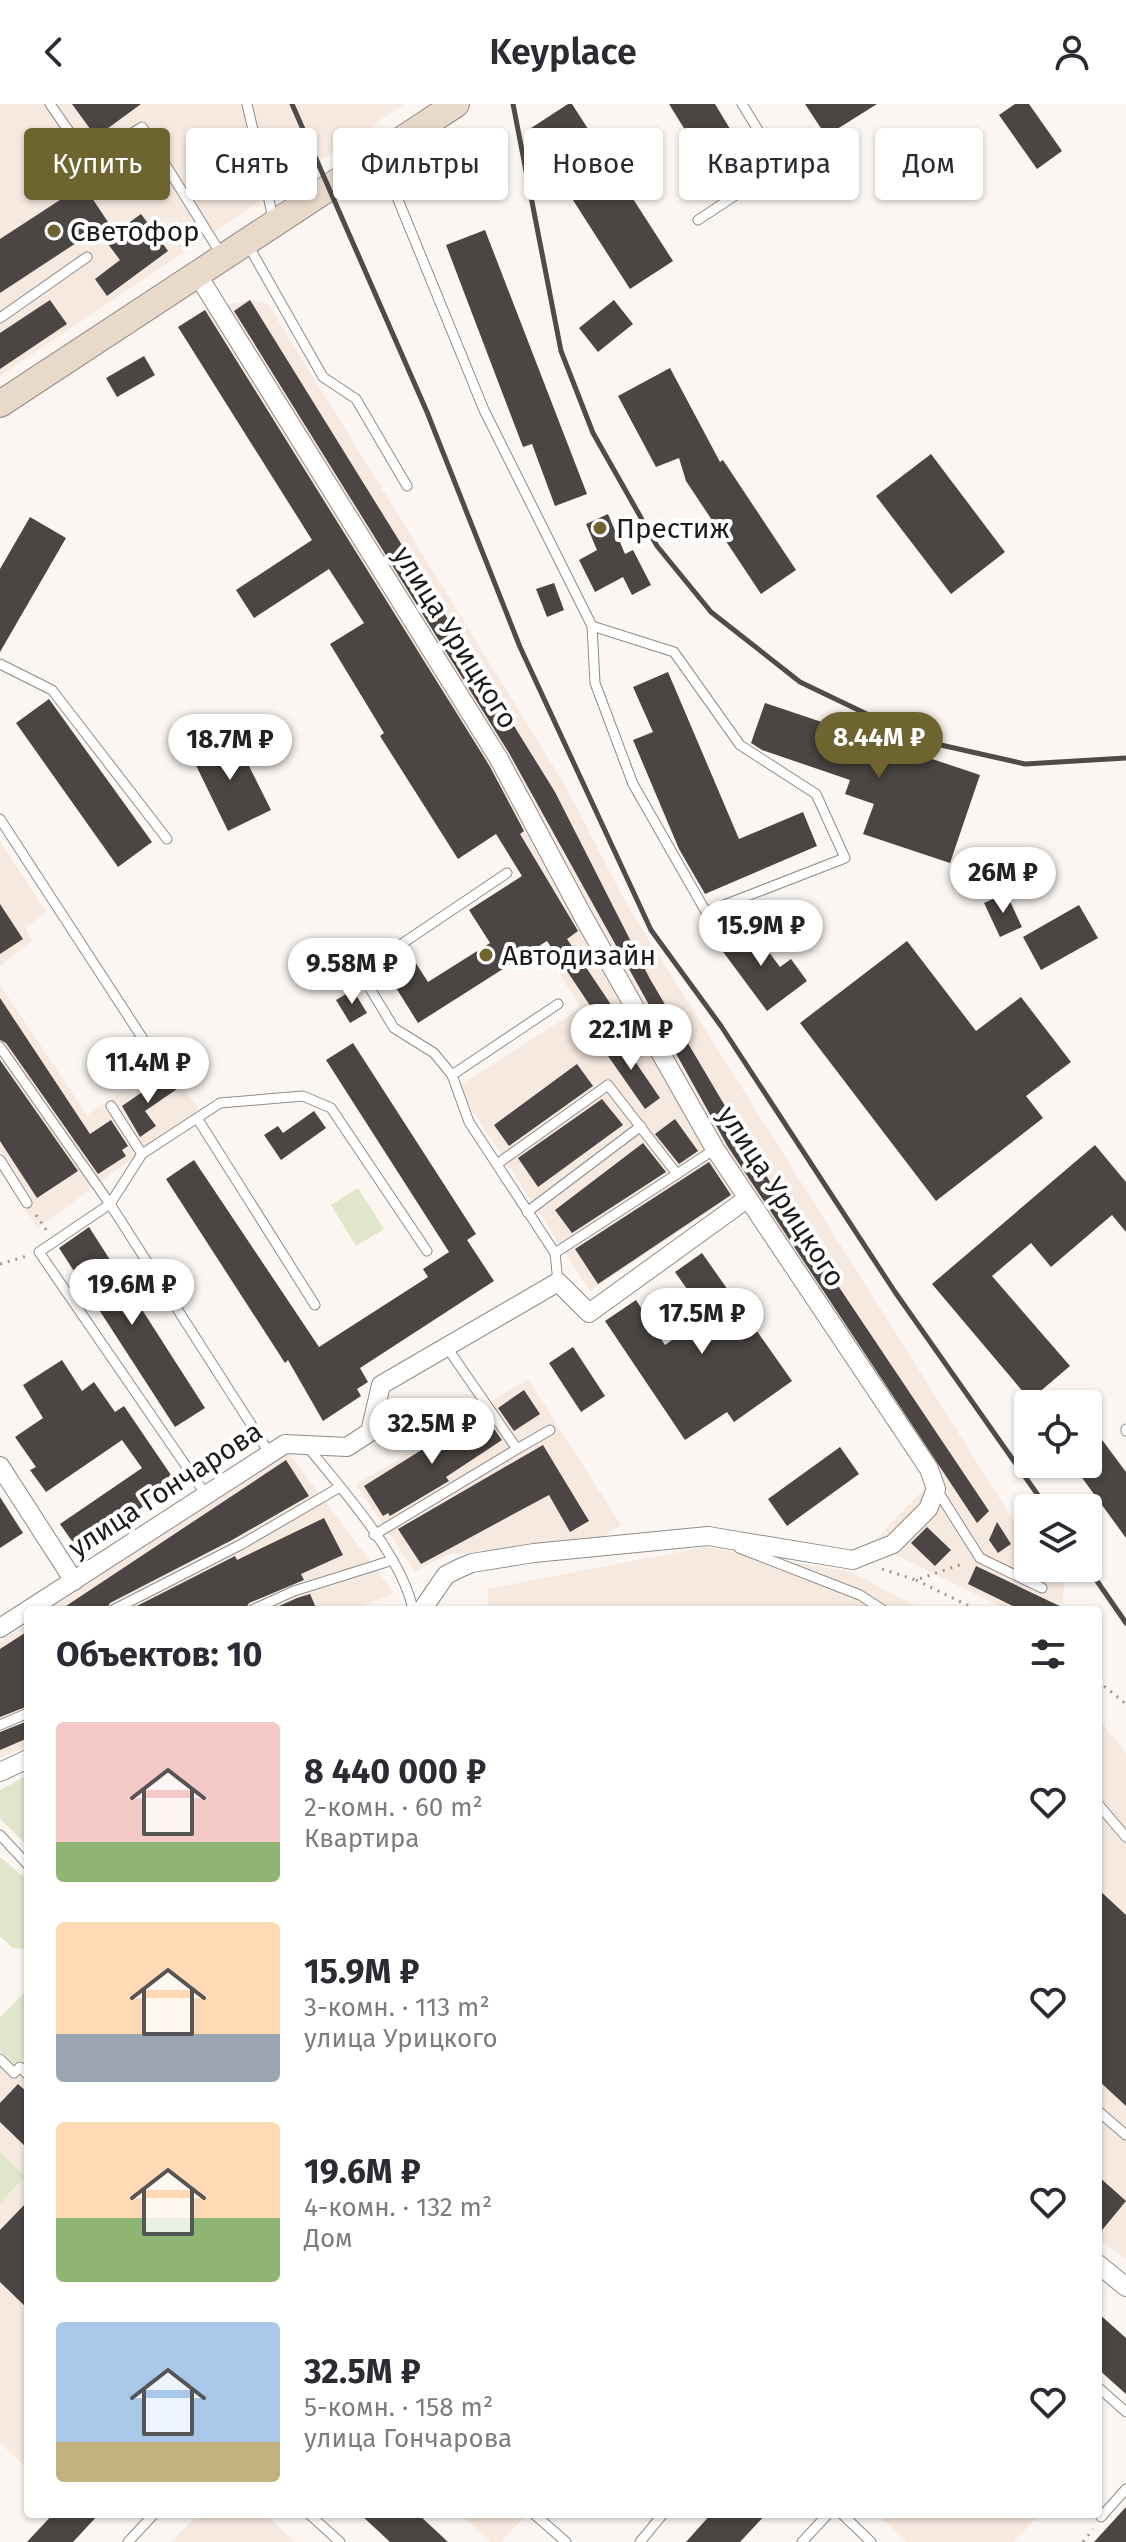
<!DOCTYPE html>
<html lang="ru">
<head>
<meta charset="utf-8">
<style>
	body { margin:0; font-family:"Fira Sans",sans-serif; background:#f7f7f7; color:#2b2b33; height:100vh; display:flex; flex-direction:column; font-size:30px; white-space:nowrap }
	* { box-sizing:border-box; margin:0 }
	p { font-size:26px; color:#7c7c81 }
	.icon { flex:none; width:44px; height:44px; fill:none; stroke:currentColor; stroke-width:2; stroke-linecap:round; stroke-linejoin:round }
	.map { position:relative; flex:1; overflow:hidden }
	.drawer { position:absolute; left:24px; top:1502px; width:1078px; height:912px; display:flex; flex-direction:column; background:#fff; border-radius:8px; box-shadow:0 2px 6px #0004 }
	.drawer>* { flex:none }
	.guide { position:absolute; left:24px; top:24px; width:1078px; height:72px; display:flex; gap:16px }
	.controls { position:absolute; left:1014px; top:1286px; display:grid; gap:16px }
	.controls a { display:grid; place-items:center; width:88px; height:88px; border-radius:8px; background:#fff; box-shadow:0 2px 6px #0004; font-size:40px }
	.price { position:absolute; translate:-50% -68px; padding:0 18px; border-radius:28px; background:#fff; color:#222; font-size:26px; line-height:52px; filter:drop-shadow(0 2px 4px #0008) }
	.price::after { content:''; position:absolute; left:50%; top:48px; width:24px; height:18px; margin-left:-12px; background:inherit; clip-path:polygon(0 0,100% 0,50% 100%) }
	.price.selected { background:#6d6430; color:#fff }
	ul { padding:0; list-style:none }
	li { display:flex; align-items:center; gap:24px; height:200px; padding:0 32px }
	li span { display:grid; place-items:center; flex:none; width:224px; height:160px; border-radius:8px; color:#555 }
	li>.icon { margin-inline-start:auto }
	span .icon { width:96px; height:96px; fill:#fffc; stroke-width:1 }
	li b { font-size:34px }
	h2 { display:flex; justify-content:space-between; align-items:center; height:96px; padding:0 32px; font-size:34px }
	.tag { padding:0 28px; border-radius:8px; background:#fff; box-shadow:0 2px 6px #0004; font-size:28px; line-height:72px }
	.tag.selected { background:#6d6430; color:#fff }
	header { display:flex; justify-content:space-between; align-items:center; height:104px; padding:0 32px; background:#fff; font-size:36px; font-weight:600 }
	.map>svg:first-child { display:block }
</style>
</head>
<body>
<header><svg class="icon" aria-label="back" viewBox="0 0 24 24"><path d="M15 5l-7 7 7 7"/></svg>Keyplace<svg class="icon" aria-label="person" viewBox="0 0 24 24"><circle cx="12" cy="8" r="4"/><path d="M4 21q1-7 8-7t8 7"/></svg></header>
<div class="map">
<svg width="1126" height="2438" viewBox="0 0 1126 2438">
	<rect width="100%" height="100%" fill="#fbf6f2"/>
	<g fill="#f5e9e0">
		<path d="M 0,0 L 404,0 L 0,272 Z"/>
		<path d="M 251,196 L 268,200 L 566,683 L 627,801 L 1028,1440 L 1028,1464 L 1050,1464 L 1065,1481 L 1060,1506 L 1008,1506 L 872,1439 L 928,1381 L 738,1088 L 590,1187 L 457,983 L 581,904 L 545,847 L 564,836 L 178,223 L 207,205 Z"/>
		<path d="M 0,737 L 46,808 L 25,824 L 32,837 L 0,862 Z"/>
		<path d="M 0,881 L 87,1011 L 163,961 L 199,1005 L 38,1124 L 0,1068 Z"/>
		<path d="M 528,1275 L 621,1421 L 597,1436 L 447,1451 L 415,1467 L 356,1381 Z"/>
		<path d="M 288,1348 L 394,1489 L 354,1506 L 48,1506 Z"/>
		<path d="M 705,1443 L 851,1468 L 923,1506 L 489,1506 L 487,1485 Z"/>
		<path d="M 28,1519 L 28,1642 L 0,1654 L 0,1538 Z"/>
		<path d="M 1098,1614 L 1126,1650 L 1126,2155 L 1098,2135 Z"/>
		<path d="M 28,1885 L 28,2365 L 0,2339 L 0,1913 Z"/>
		<path d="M 199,2410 L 265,2410 L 294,2438 L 171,2438 Z"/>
		<path d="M 460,2410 L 527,2410 L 501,2438 L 490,2438 Z"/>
		<path d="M 878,2410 L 1040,2410 L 1013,2438 L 907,2438 Z"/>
	</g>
	<g fill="#e0e6c9">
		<path d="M 358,1084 L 384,1125 L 356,1142 L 331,1101 Z"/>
		<path d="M 28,1671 L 28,1742 L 0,1715 L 0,1686 Z"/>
		<path d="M 0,1753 L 28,1777 L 28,1845 L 13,1844 L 0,1832 Z"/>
		<path d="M 25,1888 L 28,1891 L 28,1948 L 15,1961 L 0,1946 L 0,1913 Z"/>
		<path d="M 0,2048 L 25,2072 L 0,2099 Z"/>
	</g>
	<g fill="#4b4643">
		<path d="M 72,0 L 141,0 L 96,33 Z"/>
		<path d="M 568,0 L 572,0 L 673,157 L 630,185 L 528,26 Z"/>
		<path d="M 669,0 L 715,0 L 747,53 L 714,73 Z"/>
		<path d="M 805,0 L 877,0 L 826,32 Z"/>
		<path d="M 1015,0 L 1029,0 L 1062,47 L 1037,65 L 999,11 Z"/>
		<path d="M 103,68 L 112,82 L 92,94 L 108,118 L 0,189 L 0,135 Z"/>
		<path d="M 141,110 L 168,147 L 107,192 L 95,175 L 120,156 L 105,136 Z"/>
		<path d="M 485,126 L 587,390 L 555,402 L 532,340 L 523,343 L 446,141 Z"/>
		<path d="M 50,196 L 67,220 L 0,265 L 0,229 Z"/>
		<path d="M 250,196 L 555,688 L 650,875 L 780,1095 L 989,1407 L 977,1419 L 728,1043 L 509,649 L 234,207 Z"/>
		<path d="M 614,196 L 633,220 L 598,248 L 579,224 Z"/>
		<path d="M 205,206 L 489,661 L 524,727 L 520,730 L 578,827 L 567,835 L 620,914 L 605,924 L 547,837 L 418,919 L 383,863 L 408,847 L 428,878 L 490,839 L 469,806 L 522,772 L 496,730 L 458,755 L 380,632 L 384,629 L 330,540 L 364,519 L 329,465 L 254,514 L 236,486 L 312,436 L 178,223 Z"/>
		<path d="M 144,252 L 155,271 L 117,293 L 106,274 Z"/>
		<path d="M 670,264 L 720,358 L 723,356 L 796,466 L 761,490 L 686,377 L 679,354 L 656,363 L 618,292 Z"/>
		<path d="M 931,350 L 1005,448 L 951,490 L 876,392 Z"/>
		<path d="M 608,410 L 625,450 L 633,446 L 651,481 L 632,491 L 623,473 L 595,488 L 579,456 L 597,446 L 586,420 Z"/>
		<path d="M 30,413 L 66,434 L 0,548 L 0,465 Z"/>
		<path d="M 554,479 L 564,506 L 547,513 L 536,485 Z"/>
		<path d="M 668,568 L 739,735 L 803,708 L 817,742 L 705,790 L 679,745 L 633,636 L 653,628 L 633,583 Z"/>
		<path d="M 49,595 L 152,738 L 118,763 L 16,619 Z"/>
		<path d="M 765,599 L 980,671 L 950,759 L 863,730 L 874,700 L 845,690 L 850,676 L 762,646 L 751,639 Z"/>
		<path d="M 232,628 L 271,706 L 228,727 L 190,649 Z"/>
		<path d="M 1006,789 L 1022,823 L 1000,833 L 984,799 Z"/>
		<path d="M 0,800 L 23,835 L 0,850 Z"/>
		<path d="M 1079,801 L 1098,834 L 1041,866 L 1023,833 Z"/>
		<path d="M 747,819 L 780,863 L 791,855 L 807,877 L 767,907 L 718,841 Z"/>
		<path d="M 907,837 L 976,927 L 1021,893 L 1071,958 L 1026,992 L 1043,1014 L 936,1097 L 800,919 Z"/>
		<path d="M 353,886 L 367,909 L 350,919 L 336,896 Z"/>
		<path d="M 0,894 L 90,1030 L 111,1016 L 128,1042 L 122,1046 L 126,1052 L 98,1070 L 6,939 L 0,936 Z"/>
		<path d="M 617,931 L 660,994 L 645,1005 L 601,942 Z"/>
		<path d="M 353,939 L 476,1130 L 467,1136 L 494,1177 L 360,1264 L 368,1278 L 357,1285 L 361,1292 L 323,1317 L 288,1256 L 285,1259 L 166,1075 L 194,1056 L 319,1243 L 428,1173 L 423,1165 L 449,1148 L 326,956 Z"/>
		<path d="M 0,956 L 78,1067 L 37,1094 L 0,1037 Z"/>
		<path d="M 577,960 L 593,982 L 509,1042 L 494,1021 Z"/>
		<path d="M 167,971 L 177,985 L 145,1007 L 156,1022 L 140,1033 L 122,1002 Z"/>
		<path d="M 602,995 L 623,1021 L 538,1083 L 518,1054 Z"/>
		<path d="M 314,1007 L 326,1024 L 281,1056 L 264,1031 L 278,1022 L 283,1029 Z"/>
		<path d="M 675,1015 L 698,1047 L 679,1060 L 655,1030 Z"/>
		<path d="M 643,1039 L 666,1068 L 572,1129 L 555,1106 Z"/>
		<path d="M 1095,1041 L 1126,1078 L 1126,1128 L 1112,1111 L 1051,1163 L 1031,1139 L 992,1172 L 1070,1262 L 1030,1296 L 932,1180 Z"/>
		<path d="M 709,1058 L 731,1091 L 598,1180 L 575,1145 Z"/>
		<path d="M 89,1123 L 205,1304 L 175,1323 L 59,1144 Z"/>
		<path d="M 702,1149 L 792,1277 L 734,1318 L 727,1308 L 685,1336 L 605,1217 L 636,1196 L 665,1241 L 706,1212 L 675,1168 Z"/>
		<path d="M 573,1243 L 605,1292 L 581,1308 L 549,1259 Z"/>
		<path d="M 62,1256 L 82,1287 L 94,1278 L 115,1308 L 124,1302 L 173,1374 L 150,1389 L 154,1395 L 79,1447 L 60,1420 L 142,1364 L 122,1336 L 46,1388 L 30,1366 L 36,1363 L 15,1333 L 43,1314 L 23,1281 Z"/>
		<path d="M 524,1286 L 540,1310 L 514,1327 L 498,1304 Z"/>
		<path d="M 482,1308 L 502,1336 L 446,1373 L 449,1377 L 390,1412 L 388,1409 L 383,1412 L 364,1382 Z"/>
		<path d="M 1088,1317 L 1126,1368 L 1126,1434 L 1072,1360 L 1088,1360 Z"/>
		<path d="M 543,1341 L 589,1417 L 570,1428 L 549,1391 L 421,1460 L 398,1425 Z"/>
		<path d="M 840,1343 L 859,1370 L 787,1422 L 768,1395 Z"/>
		<path d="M 286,1356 L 309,1392 L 232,1436 L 110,1499 L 106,1506 L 60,1506 Z"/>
		<path d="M 0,1393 L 23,1429 L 0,1444 Z"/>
		<path d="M 324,1414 L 343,1451 L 301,1470 L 304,1476 L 249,1499 L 245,1506 L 129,1506 L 235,1452 L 237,1456 Z"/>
		<path d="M 997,1418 L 1011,1440 L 998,1449 L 989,1436 Z"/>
		<path d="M 927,1423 L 951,1446 L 935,1462 L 911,1439 Z"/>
		<path d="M 976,1462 L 1068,1506 L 1021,1506 L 968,1480 Z"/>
		<path d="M 310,1490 L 317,1506 L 270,1506 L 297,1494 Z"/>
		<path d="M 28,1527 L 28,1602 L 0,1613 L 0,1545 Z"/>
		<path d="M 28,1617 L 28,1634 L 0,1646 L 0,1628 Z"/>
		<path d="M 1098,1785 L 1126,1811 L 1126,2002 L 1098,1976 Z"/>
		<path d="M 18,1980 L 28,1989 L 28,2045 L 0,2018 L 0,1999 Z"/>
		<path d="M 1098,2072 L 1126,2097 L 1098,2131 Z"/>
		<path d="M 28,2097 L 28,2205 L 0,2178 L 0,2126 Z"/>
		<path d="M 1098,2209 L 1126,2234 L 1126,2290 L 1098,2265 Z"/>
		<path d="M 1126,2403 L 1126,2438 L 1094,2438 Z"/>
		<path d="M 53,2410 L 99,2410 L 73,2438 L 27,2438 Z"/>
		<path d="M 360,2410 L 418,2410 L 448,2438 L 390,2438 Z"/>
		<path d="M 711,2410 L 766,2410 L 740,2438 L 686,2438 Z"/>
	</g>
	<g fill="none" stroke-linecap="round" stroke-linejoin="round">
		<defs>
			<g id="lane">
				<path d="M 50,0 L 89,56 L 142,23 L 221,150"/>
				<path d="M 247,0 L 274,118"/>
				<path d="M 381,54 L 484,306 L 592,522 L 674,548 L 740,641 L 816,690 L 845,754 L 706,808 L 633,680 L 595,579 L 592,522"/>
				<path d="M 698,116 L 780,62 L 742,0"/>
				<path d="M 248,141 L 323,273 L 356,295 L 407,382"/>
				<path d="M 0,214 L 87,153"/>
				<path d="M 0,560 L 52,586 L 167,735"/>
				<path d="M 0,715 L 143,935"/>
				<path d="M 0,943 L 110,1100 L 270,1350"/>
				<path d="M 452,971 L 434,949 L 394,924 L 360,868 L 507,769"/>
				<path d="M 111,1002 L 142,1050"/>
				<path d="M 197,1014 L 315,1201"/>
				<path d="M 0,1056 L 27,1099"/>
				<path d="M 497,1060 L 608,981 L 677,1070 L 555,1149"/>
				<path d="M 677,1070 L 715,1045"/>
				<path d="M 527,1108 L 641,1022"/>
				<path d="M 558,1178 L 555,1149 L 469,1018 L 452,971 L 558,900"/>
				<path d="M 1126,1325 L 1126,1327"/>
				<path d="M 306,1341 C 341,1384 403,1453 413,1506"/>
				<path d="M 517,1345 L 550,1326"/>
				<path d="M 937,1386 L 980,1454 L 1042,1484"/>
				<path d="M 206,1391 L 39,1148 L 110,1100 L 142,1050 L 220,999 L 303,992 L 331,1004 L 427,1147"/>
				<path d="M 374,1431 L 517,1345 L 446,1242"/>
				<path d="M 739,1444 L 860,1491 L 883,1506"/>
				<path d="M 113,1506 L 242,1440 L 340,1383"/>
				<path d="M 252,1506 L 294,1487 L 393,1456"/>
				<path d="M 0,1621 L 28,1609"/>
				<path d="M 1098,1700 L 1126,1733"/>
				<path d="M 0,1731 L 28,1761"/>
				<path d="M 0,1955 L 14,1969 L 20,1963 L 28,1971"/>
				<path d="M 1098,2007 L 1126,2031"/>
				<path d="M 1098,2283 L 1126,2308"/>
				<path d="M 309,2410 L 340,2438"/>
				<path d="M 534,2410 L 566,2438"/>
				<path d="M 842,2410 L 871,2438"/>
				<path d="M 1101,2413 L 1126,2385"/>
				<path d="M 128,2438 L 154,2410"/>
				<path d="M 640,2438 L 663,2410"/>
				<path d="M 802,2438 L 828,2410"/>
			</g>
			<g id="street">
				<path d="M 197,170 L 499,655 L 584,814 L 715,1045 L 929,1365 L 936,1385 L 928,1405 L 893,1440 L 853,1456 L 708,1432 L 534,1449 L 472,1459 L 460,1464 L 446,1471 L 422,1506"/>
				<path d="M 0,1362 L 74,1477"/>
				<path d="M 28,1506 L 285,1340 L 347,1343 L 370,1328 L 381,1281 L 558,1178 L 589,1209 L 748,1094"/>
				<path d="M 0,1524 L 28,1506"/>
				<path d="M 0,1668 L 28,1655"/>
				<path d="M 1098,2160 L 1126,2183"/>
			</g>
			<path id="secondary" d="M 0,300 L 456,0"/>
		</defs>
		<use href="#lane" stroke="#908b87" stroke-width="11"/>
		<use href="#street" stroke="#908b87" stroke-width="20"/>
		<use href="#secondary" stroke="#908b87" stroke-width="28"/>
		<g stroke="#9b9794" stroke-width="3" stroke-dasharray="2 6" stroke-linecap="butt">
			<path d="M 36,1111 L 47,1127"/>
			<path d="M 0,1160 L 27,1152"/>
			<path d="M 882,1465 L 916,1476 L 965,1459"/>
			<path d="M 916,1476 L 977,1506"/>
			<path d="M 1098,1577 L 1126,1600"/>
			<path d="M 1083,2438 L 1093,2425"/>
		</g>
		<use href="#lane" stroke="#fff" stroke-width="9"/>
		<use href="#street" stroke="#fff" stroke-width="18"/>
		<use href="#secondary" stroke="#e9d9cb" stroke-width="26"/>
		<g stroke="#4e4b48" stroke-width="5">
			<path d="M 292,0 L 427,308 L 520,543 L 651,826 L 721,922 L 895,1188 L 1047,1404"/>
			<path d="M 513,0 L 561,247 L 593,329 L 657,442 L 711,508 L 800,578 L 923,637 L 1025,660 L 1126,654"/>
			<path d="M 1088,1464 L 1126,1519"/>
		</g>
	</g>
	<g fill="#6d6430" stroke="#fff" stroke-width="3">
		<circle cx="54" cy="127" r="8"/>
		<circle cx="600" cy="424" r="8"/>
		<circle cx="486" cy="851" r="8"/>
	</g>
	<g text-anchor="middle" stroke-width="8" stroke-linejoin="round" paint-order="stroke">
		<g font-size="28" fill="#1e1c1a" stroke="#fff" text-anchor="start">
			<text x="70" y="137">Светофор</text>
			<text x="616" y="434">Престиж</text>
			<text x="502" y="861">Автодизайн</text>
		</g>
		<g font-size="28" fill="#1e1c1a" stroke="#fff">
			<text transform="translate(456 533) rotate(58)" y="10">улица Урицкого</text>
			<text transform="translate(782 1092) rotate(57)" y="10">улица Урицкого</text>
			<text transform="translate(165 1385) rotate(-33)" y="10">улица Гончарова</text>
		</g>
	</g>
</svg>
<div class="controls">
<a><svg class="icon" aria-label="locate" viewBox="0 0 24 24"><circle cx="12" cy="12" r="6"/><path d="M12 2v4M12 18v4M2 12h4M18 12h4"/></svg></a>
<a><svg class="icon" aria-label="layers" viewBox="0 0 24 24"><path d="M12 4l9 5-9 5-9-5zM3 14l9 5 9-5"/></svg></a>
</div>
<b class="price selected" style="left:879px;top:676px">8.44M ₽</b>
<b class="price" style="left:230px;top:678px">18.7M ₽</b>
<b class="price" style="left:1003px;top:811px">26M ₽</b>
<b class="price" style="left:761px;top:864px">15.9M ₽</b>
<b class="price" style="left:352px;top:902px">9.58M ₽</b>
<b class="price" style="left:631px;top:968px">22.1M ₽</b>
<b class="price" style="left:148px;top:1001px">11.4M ₽</b>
<b class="price" style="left:132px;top:1223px">19.6M ₽</b>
<b class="price" style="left:702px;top:1252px">17.5M ₽</b>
<b class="price" style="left:432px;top:1362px">32.5M ₽</b>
<div class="guide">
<a class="tag selected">Купить</a>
<a class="tag">Снять</a>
<a class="tag">Фильтры</a>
<a class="tag">Новое</a>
<a class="tag">Квартира</a>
<a class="tag">Дом</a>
</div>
<section class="drawer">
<h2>Объектов: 10<svg class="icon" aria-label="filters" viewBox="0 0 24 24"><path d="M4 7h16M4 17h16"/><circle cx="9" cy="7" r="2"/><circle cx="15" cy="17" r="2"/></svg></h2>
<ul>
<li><span style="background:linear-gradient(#f6c9c9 75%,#8fb573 0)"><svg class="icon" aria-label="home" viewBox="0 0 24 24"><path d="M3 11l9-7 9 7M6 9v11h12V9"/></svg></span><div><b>8 440 000 ₽</b><p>2-комн. · 60 m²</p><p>Квартира</p></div><svg class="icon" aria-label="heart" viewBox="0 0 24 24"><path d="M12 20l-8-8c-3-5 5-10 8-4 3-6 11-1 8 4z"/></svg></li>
<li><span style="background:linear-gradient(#ffd9b3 70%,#9aa5b1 0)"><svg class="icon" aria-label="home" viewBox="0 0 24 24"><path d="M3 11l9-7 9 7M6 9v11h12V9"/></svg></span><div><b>15.9M ₽</b><p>3-комн. · 113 m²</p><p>улица Урицкого</p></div><svg class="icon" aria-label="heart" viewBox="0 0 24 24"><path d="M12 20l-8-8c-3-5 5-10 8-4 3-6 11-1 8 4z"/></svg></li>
<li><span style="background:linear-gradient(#ffd9b3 60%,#8fb573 0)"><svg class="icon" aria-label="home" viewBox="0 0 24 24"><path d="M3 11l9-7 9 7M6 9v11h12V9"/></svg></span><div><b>19.6M ₽</b><p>4-комн. · 132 m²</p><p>Дом</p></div><svg class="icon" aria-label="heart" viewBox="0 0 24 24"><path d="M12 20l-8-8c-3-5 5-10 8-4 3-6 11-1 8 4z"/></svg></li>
<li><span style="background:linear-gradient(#a9c7e8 75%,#c2b280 0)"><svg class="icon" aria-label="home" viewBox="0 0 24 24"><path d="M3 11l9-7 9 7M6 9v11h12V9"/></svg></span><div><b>32.5M ₽</b><p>5-комн. · 158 m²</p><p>улица Гончарова</p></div><svg class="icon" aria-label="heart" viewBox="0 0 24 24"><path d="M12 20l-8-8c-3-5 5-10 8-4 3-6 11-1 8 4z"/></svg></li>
</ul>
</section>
</div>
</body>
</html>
